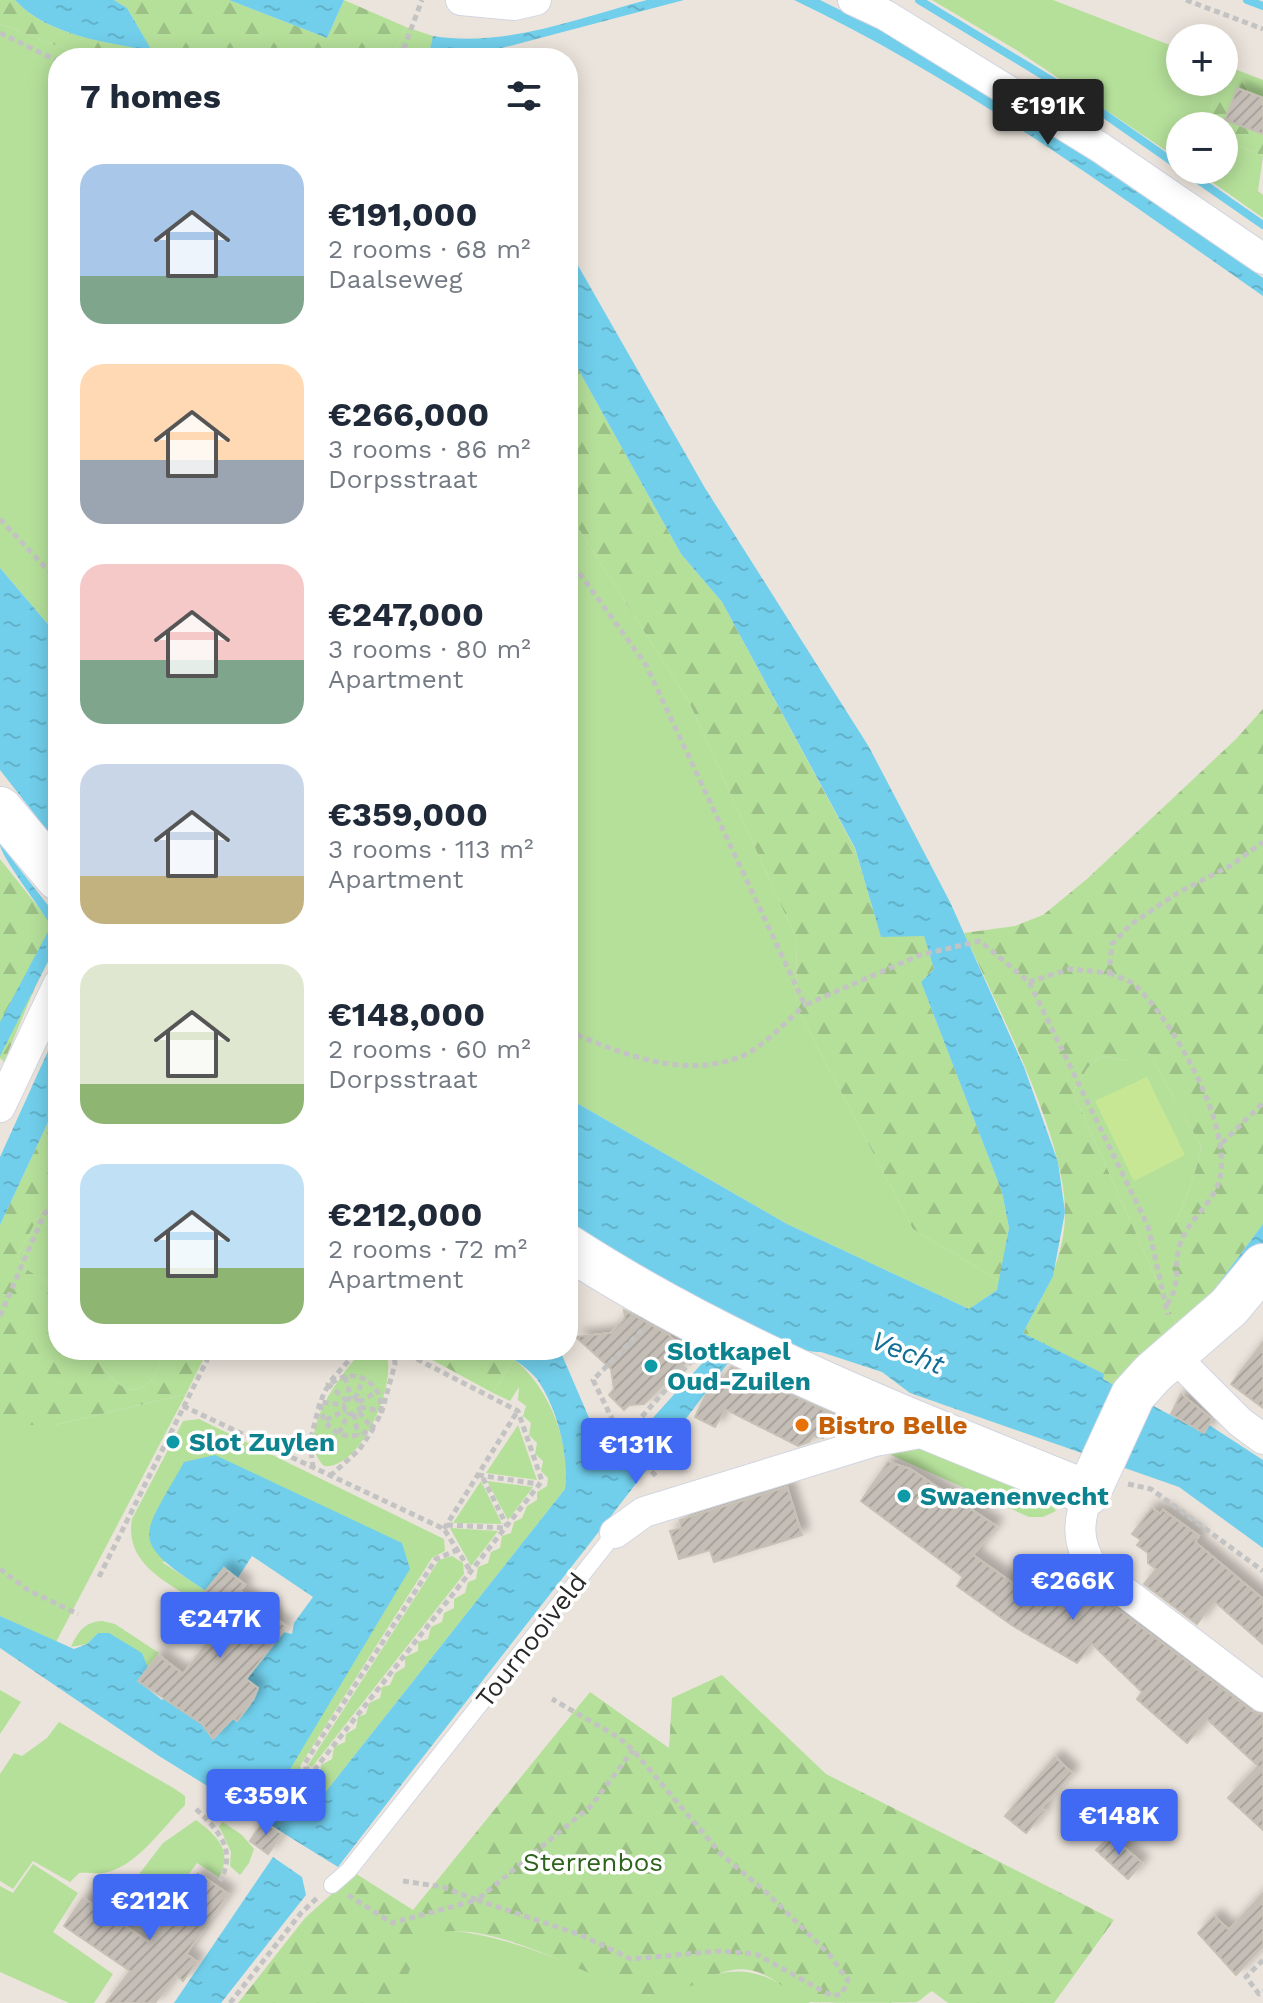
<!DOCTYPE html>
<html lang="en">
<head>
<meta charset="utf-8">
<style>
	body { margin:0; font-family:"Work Sans",sans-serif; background:#f6f6f7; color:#1f2937; height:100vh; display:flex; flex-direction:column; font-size:30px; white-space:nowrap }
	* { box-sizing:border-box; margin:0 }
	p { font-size:26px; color:#747a83 }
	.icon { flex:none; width:44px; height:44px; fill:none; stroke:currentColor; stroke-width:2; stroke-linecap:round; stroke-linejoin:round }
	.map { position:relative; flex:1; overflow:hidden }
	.details { position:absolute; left:48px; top:48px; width:530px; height:1312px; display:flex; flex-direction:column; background:#fff; border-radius:32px; box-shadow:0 4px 20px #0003 }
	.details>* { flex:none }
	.fabs { position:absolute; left:1166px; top:24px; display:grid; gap:16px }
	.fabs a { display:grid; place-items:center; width:72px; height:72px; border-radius:50%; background:#fff; box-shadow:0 4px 20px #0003; font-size:40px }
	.price { position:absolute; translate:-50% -68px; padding:0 18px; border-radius:8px; background:#4069f4; color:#fff; font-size:26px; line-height:52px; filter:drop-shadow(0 2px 4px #0008) }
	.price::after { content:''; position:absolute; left:50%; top:48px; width:24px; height:18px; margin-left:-12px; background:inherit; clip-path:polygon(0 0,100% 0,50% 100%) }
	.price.on { background:#222; color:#fff }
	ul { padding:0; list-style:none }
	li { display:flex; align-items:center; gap:24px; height:200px; padding:0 32px }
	li span { display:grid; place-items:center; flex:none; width:224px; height:160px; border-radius:24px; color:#555 }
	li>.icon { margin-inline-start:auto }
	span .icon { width:96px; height:96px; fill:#fffc; stroke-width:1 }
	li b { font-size:34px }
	h2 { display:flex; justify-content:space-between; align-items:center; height:96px; padding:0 32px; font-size:34px }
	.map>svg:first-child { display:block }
</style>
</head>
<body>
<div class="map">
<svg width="1263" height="2003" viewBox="0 0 1263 2003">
	<defs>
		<pattern id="forest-firs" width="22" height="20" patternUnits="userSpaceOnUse" patternTransform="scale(2)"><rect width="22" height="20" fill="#b5e09a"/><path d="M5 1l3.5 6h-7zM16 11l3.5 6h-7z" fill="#9cc085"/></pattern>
		<pattern id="water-ripples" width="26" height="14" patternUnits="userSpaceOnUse" patternTransform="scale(2)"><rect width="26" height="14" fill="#71cfeb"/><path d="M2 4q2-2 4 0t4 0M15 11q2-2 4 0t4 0" fill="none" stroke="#62b2ca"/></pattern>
		<pattern id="building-hatch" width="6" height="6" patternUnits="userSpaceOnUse" patternTransform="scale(2)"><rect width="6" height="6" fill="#c4beb7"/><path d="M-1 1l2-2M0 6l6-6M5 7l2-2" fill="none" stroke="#a8a39d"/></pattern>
		<filter id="shadow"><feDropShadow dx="7" dy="-7" stdDeviation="4" flood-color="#0004"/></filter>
	</defs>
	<rect width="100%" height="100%" fill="#ebe4dc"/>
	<g fill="#b5e09a">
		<path d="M 932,0 L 1053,0 L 1180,49 L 1180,82 L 1218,82 L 1211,110 L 1212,126 L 1180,126 L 1180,160 L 1018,51 Z"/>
		<path d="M 0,24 L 89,58 L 58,58 L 58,636 L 0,568 Z"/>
		<path d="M 406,27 L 433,36 L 428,58 L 391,58 Z"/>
		<path d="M 1224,140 L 1263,156 L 1258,191 L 1263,195 L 1263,218 L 1195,170 L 1224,170 Z"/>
		<path d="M 568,512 L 689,702 L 796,938 L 797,1008 L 913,1229 L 1000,1281 L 997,1290 L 969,1309 L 787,1224 L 568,1098 Z"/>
		<path d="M 1143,1053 L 1149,1053 L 1201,1146 C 1201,1158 1181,1218 1172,1227 L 1181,1279 L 1198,1311 L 1178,1328 L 1073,1092 L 1088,1067 L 1103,1056 L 1124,1061 Z"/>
		<path d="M 58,1195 L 58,1289 L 23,1267 L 17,1257 L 47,1200 Z"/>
		<path d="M 93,1350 L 145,1350 L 160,1363 C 158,1372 153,1379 146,1385 C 123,1402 102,1367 93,1350 Z"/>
		<path d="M 385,1350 C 400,1380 361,1470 324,1466 C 293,1436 340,1375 361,1352 Z"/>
		<path d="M 514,1359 C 550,1389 570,1441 565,1489 L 320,1799 L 304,1805 L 286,1792 L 283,1781 L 402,1543 L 162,1562 L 206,1591 L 197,1602 C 166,1582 124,1563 132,1519 L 183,1421 L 199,1419 L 444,1539 L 445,1551 L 432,1558 L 300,1766 L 305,1776 L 320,1775 L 321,1765 L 332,1759 L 334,1747 L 345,1742 L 346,1734 L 356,1728 L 358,1717 L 366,1714 L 369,1703 L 380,1698 L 382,1687 L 390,1685 L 395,1673 L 405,1667 L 405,1657 L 418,1651 L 418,1642 L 428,1639 L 431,1627 L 442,1622 L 444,1613 L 454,1608 L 454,1599 L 465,1593 L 468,1582 L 476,1579 L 478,1567 L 488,1563 L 491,1552 L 500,1548 L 502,1536 L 511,1533 L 514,1522 L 522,1518 L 527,1506 L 537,1500 L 537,1492 L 547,1486 L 548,1478 L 541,1471 L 543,1461 L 535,1454 L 537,1443 L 529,1435 L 531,1423 L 523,1416 L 526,1406 L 518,1400 L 519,1387 L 510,1401 L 493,1393 Z"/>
		<path d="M 186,1394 L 56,1642 L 0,1616 L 0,1425 L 55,1425 Z"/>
		<path d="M 518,1425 L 537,1480 L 486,1473 Z"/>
		<path d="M 914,1443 L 1047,1496 L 1056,1511 L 1043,1517 L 1029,1517 L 880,1450 Z"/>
		<path d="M 481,1481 L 502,1524 L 453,1523 Z"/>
		<path d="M 487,1481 L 533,1487 L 508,1520 Z"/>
		<path d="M 450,1528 L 498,1531 L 471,1566 Z"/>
		<path d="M 452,1556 L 463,1563 L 464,1574 L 312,1767 L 308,1765 L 439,1560 Z"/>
		<path d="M 102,1621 L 115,1624 L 159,1653 L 148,1668 L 142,1660 L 98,1633 L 87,1644 L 71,1647 C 78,1632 84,1622 102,1621 Z"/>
		<path d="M 0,1690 L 21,1702 L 0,1734 Z"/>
		<path d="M 59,1722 L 175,1789 L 185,1796 L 185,1805 C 164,1826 135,1869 103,1873 C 95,1874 88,1872 79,1873 L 70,1882 L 33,1861 L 13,1889 L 0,1881 L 0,1774 L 14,1753 L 22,1756 L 47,1738 Z"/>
		<path d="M 196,1820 C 216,1835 234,1851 219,1877 L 197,1863 L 168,1902 C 154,1895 141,1890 140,1873 L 163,1843 Z"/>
		<path d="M 223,1822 L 242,1835 L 254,1849 L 249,1863 L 240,1875 L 230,1866 L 231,1852 L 219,1826 Z"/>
		<path d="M 33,1864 L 78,1893 L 53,1932 L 113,1974 L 94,2003 L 69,2003 L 0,1972 L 0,1886 L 13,1893 Z"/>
		<path d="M 442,1930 C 513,1934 583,1971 649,1996 C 723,1974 740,1951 810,2003 L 406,2003 L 402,1986 L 425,1933 Z"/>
	</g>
	<g fill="url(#forest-firs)">
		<path d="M 0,0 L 15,0 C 48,36 105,42 151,50 L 127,8 L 114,0 L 229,0 L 327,38 L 344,0 L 406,27 L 391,58 L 89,58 L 0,24 Z"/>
		<path d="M 1224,65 L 1263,80 L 1263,156 L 1224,140 L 1224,126 L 1212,126 L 1211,110 L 1218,82 L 1224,82 Z"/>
		<path d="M 568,351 L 681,554 L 722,602 L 855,849 L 881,936 L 924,935 L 934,969 L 921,982 L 1002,1192 L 1009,1228 L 1000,1281 L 913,1229 L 797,1008 L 796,938 L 689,702 L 568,512 Z"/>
		<path d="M 1263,709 L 1263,1224 L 1198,1311 L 1152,1236 L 1156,1226 L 1172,1227 C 1181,1218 1201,1158 1201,1146 L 1149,1053 L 1124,1061 L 1103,1056 L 1088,1067 L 1073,1092 L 1178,1328 L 1116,1386 L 1102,1378 L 1104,1375 L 1023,1333 C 1043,1295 1065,1258 1065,1213 C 1066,1138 996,1004 964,933 L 1015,926 L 1043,915 L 1087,879 L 1236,739 Z"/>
		<path d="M 0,859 L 58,932 L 4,1062 L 0,1058 Z"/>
		<path d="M 58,1101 L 58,1195 L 47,1200 L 17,1257 L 23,1267 L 58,1289 L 58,1350 L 93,1350 C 102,1367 123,1402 146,1385 C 153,1379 158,1372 160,1363 L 145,1350 L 208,1350 L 186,1394 L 55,1425 L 0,1425 L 0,1225 Z"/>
		<path d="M 414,1350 L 502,1350 L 514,1359 L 493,1393 Z"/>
		<path d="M 722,1675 L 826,1774 L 1114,1920 L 1054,2003 L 948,2003 L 932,1991 C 927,1994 922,1999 917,2002 C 908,2003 817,2003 808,2002 C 789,1993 771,1973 749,1970 C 713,1964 681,2003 645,1995 C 579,1975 495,1917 425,1934 L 403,1986 L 406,2003 L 238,2003 L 305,1918 L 355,1873 L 413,1910 L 590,1692 L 669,1748 L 672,1698 Z"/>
	</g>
	<path fill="#c8e795" d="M 1147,1077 L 1185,1155 L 1134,1181 L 1095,1101 Z"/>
	<g fill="url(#water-ripples)">
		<path d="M 15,0 L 114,0 L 127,8 L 152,51 C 106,42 48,36 15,0 Z"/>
		<path d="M 229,0 L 344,0 L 327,38 Z"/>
		<path d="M 647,0 L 684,0 L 464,58 L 428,58 L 433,36 C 504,48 579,18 647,0 Z"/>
		<path d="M 794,0 L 820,0 L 904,42 L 1130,185 L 1263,278 L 1263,296 C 1111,190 962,80 794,0 Z"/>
		<path d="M 568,248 L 705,488 L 869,747 L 950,902 L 1024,1067 L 1058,1162 L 1065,1212 L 1053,1276 L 1023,1333 L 1104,1374 L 1103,1379 L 1204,1433 L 1209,1425 L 1263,1460 L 1263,1548 L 1179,1487 L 910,1393 L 882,1372 L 821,1352 C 806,1353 767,1339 749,1335 C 615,1515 474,1689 338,1867 L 159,1756 L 0,1648 L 0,1616 L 74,1649 L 87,1644 L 98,1633 L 109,1633 L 142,1653 L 148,1668 L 138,1681 L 162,1700 L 166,1696 L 246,1679 L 283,1632 L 292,1634 L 294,1623 L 313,1597 L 252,1556 L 237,1579 L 206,1591 C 126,1539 142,1538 184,1462 L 215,1455 L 402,1543 L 410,1569 L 283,1781 L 286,1792 L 304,1805 L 320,1799 L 565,1489 C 569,1454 557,1408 537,1379 C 528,1368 513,1359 502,1350 L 557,1350 L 562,1355 L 602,1448 L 613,1462 L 734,1328 L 568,1229 L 568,1098 L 787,1224 L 969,1309 L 997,1290 L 1009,1228 L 1002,1192 L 921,982 L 934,969 L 924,936 L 881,937 L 855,848 L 722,602 L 681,554 L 568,351 Z"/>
		<path d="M 0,568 L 58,636 L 58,844 L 0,770 Z"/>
		<path d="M 0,844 L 58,918 L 58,942 L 0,1056 L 0,1022 L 51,926 C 42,909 0,856 0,844 Z"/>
		<path d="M 58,1029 L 58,1101 L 0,1225 L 0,1157 Z"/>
		<path d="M 1263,1224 L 1263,1245 L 1223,1290 L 1198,1311 Z"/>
		<path d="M 273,1857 L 302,1877 L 306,1895 L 221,2003 L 174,2003 Z"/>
	</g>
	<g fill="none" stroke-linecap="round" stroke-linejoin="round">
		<g stroke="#71cfeb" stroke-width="8">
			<path d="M 919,0 L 1087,102 L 1180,167"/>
			<path d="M 1247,0 L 1263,6"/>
			<path d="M 1184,170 L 1263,225"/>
		</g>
	</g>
	<g fill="url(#building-hatch)" stroke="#c6c0b5" stroke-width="2" filter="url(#shadow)">
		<path d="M 1237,88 L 1263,98 L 1263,134 L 1225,120 Z"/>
		<path d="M 624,1310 L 669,1335 L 690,1358 L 644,1404 L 629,1405 L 624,1410 L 609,1395 L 614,1389 L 611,1369 L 576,1337 L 611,1333 L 625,1318 Z"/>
		<path d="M 1263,1342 L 1263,1408 L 1231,1384 Z"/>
		<path d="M 731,1367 L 835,1415 L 823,1438 L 813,1436 L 809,1442 L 798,1446 L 725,1409 L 715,1427 L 695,1417 L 712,1382 L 717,1387 Z"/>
		<path d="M 1181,1394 L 1212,1419 L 1204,1433 L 1171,1414 Z"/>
		<path d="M 888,1462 L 910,1469 L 996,1526 L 973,1555 L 1039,1602 L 1042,1598 L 1047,1602 L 1063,1573 L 1088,1587 L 1252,1711 L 1263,1715 L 1263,1830 L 1228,1798 L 1258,1766 L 1207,1719 L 1187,1743 L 1137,1699 L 1142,1692 L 1092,1644 L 1077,1663 L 1013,1626 L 957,1586 L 963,1577 L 861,1501 Z"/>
		<path d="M 787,1487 L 802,1535 L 714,1562 L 710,1550 L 679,1559 L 670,1531 L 681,1528 L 680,1520 Z"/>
		<path d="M 1152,1508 L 1160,1514 L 1163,1510 L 1199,1536 L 1195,1542 L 1263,1599 L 1263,1644 L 1214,1601 L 1197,1624 L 1144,1584 L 1156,1569 L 1148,1563 L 1148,1553 L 1137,1545 L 1141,1540 L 1132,1534 Z"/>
		<path d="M 224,1568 L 245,1585 L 240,1591 L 287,1627 L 246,1679 L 258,1688 L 253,1700 L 237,1721 L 233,1718 L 213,1739 L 202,1724 L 138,1681 L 158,1655 L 183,1674 L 226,1619 L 200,1598 Z"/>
		<path d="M 1055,1757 L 1072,1773 L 1041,1808 L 1045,1811 L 1026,1833 L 1005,1816 Z"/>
		<path d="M 263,1821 L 282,1834 L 268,1854 L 250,1841 Z"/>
		<path d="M 1111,1836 L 1142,1863 L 1128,1879 L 1096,1850 Z"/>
		<path d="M 198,1873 L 228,1894 L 186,1954 L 197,1962 L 183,1981 L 176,1975 L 155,2003 L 106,2003 L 130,1971 L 64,1926 L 83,1898 L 150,1943 Z"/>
		<path d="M 1263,1893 L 1263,1946 L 1236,1975 L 1198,1933 L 1214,1916 L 1229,1930 Z"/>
	</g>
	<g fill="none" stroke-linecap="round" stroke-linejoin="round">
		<defs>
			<path id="lane" d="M 332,1885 L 349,1870 L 615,1533"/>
			<g id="street">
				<path d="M 461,0 L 514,5 L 536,0"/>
				<path d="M 853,0 L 885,15 L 1101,148 L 1263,259"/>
				<path d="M 0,1107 L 58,985"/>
				<path d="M 1174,1356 L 1240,1422 L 1263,1439"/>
				<path d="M 1088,1493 C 1078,1522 1076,1541 1093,1568 L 1263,1697"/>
				<path d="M 615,1533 L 644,1512 L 875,1441 L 932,1431"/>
			</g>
			<g id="secondary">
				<path d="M 0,809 L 58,878"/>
				<path d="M 568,1247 C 730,1352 910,1421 1088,1493 L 1133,1395 L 1153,1373 L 1229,1307 L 1263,1266"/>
			</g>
		</defs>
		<use href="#lane" stroke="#d1d5e2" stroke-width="18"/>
		<use href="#street" stroke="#d1d5e2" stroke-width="32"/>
		<use href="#secondary" stroke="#d1d5e2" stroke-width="46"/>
		<g stroke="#c3c3c3" stroke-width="5" stroke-dasharray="6 4" stroke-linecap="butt">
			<path d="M 1186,0 L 1263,29"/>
			<path d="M 0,33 L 58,61"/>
			<path d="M 400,58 L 422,0"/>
			<path d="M 0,519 L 58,581"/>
			<path d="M 568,557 L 646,665 L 805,1005 L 920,955 L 980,941 L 1029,982 L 1148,1226 L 1168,1315"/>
			<path d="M 1109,973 C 1117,977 1130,980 1136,986 C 1174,1023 1231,1123 1220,1177 C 1215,1203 1188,1219 1180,1244 C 1172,1271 1184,1279 1165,1308"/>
			<path d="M 1029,982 L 1070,969 L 1109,973 L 1112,944 L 1130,925 L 1179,892 L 1230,866 L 1263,842"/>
			<path d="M 568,1031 C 621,1054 686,1080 742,1056 C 765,1046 786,1021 805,1005"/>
			<path d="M 1222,1143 L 1263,1103"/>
			<path d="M 0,1316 L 44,1214 L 58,1202"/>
			<path d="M 642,1330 L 593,1380 L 625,1445 L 658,1478"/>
			<path d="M 399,1350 L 518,1411 L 542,1481 L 315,1769 L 306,1769 L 305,1763 L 436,1559 L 457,1550"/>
			<circle cx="351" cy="1406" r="30"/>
			<path d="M 345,1377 L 351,1399"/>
			<circle cx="352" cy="1406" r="8"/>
			<path d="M 355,1399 L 363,1379"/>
			<path d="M 347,1401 L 328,1384 L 358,1350"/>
			<path d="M 359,1402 L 377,1392"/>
			<path d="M 183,1406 L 444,1529 L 471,1572"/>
			<path d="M 360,1407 L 382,1411 L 395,1364 L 394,1350"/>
			<path d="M 354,1414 L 358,1435"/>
			<path d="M 326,1420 L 346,1410"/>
			<path d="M 339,1433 L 349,1413"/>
			<path d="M 622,1439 L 694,1358"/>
			<path d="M 313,1468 L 310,1442 L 320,1402 L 345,1405"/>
			<path d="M 478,1475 L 538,1484"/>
			<path d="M 330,1476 L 359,1450 L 373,1429 L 358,1411"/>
			<path d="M 483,1478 L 507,1526"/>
			<path d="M 1128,1484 L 1151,1489 L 1263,1571"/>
			<path d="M 447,1525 L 505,1528"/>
			<path d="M 444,1529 L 517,1412"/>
			<path d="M 0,1569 L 28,1590 L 78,1614"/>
			<path d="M 99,1577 L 212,1350"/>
			<path d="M 196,1809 C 219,1831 237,1850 220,1881"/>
			<path d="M 403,1881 L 443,1887 L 477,1900 L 591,1806 L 633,1750"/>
			<path d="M 348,1895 L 392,1923 L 477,1900 L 581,1935 L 631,1959 L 720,1951 L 756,1954 L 832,1996 L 842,1994 L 848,1980 L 829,1954 L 767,1893 L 721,1854 L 633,1750 L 618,1737 L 552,1699"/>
			<path d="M 1263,1960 L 1246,1977 L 1259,1994 L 1263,1991"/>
			<path d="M 230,2003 L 301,1913 L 317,1898"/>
		</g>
		<use href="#lane" stroke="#fff" stroke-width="16"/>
		<use href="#street" stroke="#fff" stroke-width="30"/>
		<use href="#secondary" stroke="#fff" stroke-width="44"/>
	</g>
	<g fill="#0f9aa8" stroke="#fff" stroke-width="3">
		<circle cx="651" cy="1366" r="8"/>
		<circle cx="173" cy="1442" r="8"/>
		<circle cx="904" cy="1496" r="8"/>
	</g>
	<circle fill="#e8710a" stroke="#fff" stroke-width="3" cx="802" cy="1425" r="8"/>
	<g text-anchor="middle" stroke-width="7" stroke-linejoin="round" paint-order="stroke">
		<g font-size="26" font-weight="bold" fill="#0d838f" stroke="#fff" text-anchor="start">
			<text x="667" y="1360">Slotkapel<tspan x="667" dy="30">Oud-Zuilen</tspan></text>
			<text x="189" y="1451">Slot Zuylen</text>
			<text x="920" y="1505">Swaenenvecht</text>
		</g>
		<g font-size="26" font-weight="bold" fill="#c56008" stroke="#fff" text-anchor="start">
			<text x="818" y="1434">Bistro Belle</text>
		</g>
		<g font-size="26" fill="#292929" stroke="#fff">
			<text transform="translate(531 1640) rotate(-52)" y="9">Tournooiveld</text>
		</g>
		<g font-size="26" fill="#2e641c" stroke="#fff">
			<text x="593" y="1871">Sterrenbos</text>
		</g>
		<g font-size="28" font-style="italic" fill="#116e96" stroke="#fff">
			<text transform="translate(908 1352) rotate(21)" y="10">Vecht</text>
		</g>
	</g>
</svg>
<div class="fabs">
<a>+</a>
<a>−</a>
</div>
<b class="price on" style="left:1048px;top:147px">€191K</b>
<b class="price" style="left:636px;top:1486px">€131K</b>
<b class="price" style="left:1073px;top:1622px">€266K</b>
<b class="price" style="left:220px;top:1660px">€247K</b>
<b class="price" style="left:266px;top:1837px">€359K</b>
<b class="price" style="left:1119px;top:1857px">€148K</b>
<b class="price" style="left:150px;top:1942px">€212K</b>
<section class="details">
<h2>7 homes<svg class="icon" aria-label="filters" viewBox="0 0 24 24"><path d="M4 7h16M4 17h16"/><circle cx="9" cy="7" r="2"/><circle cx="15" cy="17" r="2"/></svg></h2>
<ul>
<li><span style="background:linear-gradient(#a9c7e8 70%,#7fa58c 0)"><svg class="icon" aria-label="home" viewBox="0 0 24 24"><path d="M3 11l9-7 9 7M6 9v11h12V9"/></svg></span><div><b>€191,000</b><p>2 rooms · 68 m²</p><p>Daalseweg</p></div></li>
<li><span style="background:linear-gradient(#ffd9b3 60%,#9aa5b1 0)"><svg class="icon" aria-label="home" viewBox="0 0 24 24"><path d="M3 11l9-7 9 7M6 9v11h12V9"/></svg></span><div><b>€266,000</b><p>3 rooms · 86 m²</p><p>Dorpsstraat</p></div></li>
<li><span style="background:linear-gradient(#f6c9c9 60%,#7fa58c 0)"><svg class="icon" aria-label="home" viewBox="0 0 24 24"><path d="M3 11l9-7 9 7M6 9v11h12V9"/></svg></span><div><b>€247,000</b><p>3 rooms · 80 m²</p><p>Apartment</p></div></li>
<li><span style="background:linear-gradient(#c9d6e8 70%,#c2b280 0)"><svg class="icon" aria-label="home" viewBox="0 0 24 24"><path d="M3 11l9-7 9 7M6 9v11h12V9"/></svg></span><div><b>€359,000</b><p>3 rooms · 113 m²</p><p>Apartment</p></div></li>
<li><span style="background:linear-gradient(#dfe7d0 75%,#8fb573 0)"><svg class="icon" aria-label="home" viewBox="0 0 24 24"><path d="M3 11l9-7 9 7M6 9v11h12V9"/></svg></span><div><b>€148,000</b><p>2 rooms · 60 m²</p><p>Dorpsstraat</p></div></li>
<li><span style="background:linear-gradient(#bfe0f5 65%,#8fb573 0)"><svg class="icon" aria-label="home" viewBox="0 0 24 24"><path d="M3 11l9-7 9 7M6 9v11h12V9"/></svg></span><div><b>€212,000</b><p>2 rooms · 72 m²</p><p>Apartment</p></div></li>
</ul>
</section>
</div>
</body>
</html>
